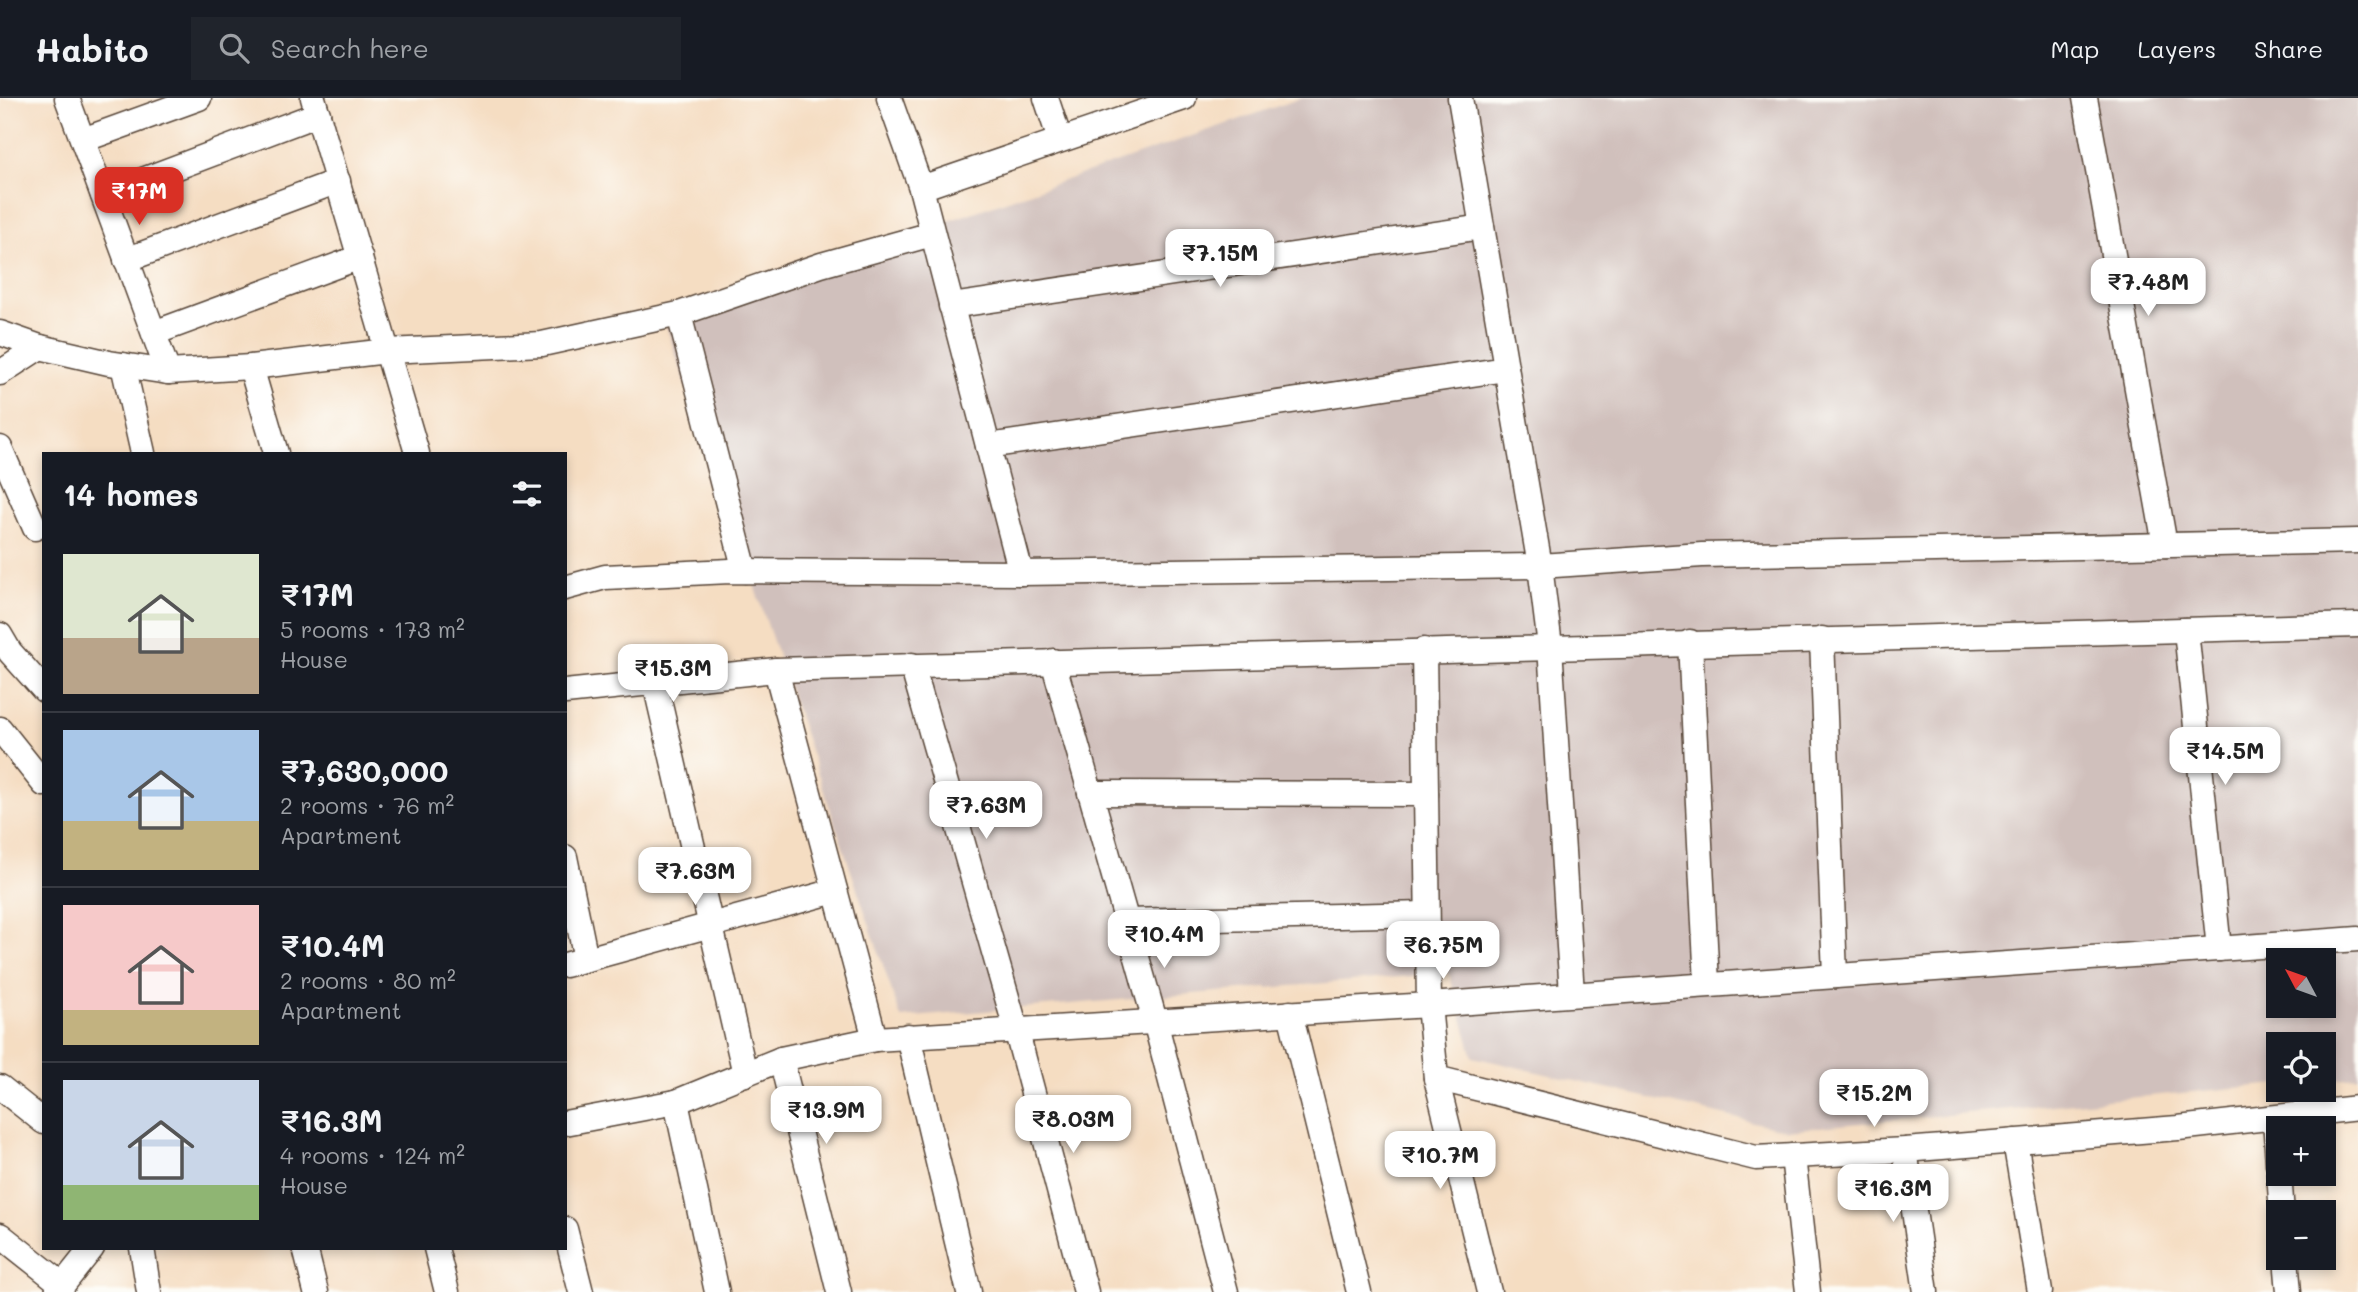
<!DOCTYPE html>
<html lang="en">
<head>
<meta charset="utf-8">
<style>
	body { margin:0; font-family:Mali,sans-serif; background:#20242c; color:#f1f3f6; height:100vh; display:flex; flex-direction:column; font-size:26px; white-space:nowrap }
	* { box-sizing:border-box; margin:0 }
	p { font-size:23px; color:#9ea1a6 }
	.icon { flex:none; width:38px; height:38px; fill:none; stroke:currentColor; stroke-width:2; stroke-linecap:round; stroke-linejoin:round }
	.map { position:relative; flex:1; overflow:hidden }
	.sheet { position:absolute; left:42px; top:354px; width:525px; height:798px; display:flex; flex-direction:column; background:#171b24; border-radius:0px; box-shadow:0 4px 10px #0003 }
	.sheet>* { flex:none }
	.needle { width:46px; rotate:311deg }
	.fabs { position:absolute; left:2266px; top:850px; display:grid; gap:14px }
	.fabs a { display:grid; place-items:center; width:70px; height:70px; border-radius:0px; background:#171b24; box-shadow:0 4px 10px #0003; font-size:35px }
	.price { position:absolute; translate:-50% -60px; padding:0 16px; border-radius:14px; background:#fff; color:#222; font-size:23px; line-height:46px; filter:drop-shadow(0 2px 4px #0008) }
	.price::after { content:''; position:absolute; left:50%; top:42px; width:21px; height:16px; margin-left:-10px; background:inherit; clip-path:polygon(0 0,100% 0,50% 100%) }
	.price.on { background:#d93025; color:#fff }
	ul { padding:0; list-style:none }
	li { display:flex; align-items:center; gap:21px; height:175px; padding:0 21px }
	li+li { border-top:2px solid #363941 }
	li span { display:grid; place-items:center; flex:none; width:196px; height:140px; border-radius:0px; color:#555 }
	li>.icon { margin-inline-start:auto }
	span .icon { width:84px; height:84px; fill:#fffc; stroke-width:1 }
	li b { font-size:30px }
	h2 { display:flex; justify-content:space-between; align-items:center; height:84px; padding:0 21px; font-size:30px }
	header { display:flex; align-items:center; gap:42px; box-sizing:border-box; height:98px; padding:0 35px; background:#171b24; border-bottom:2px solid #363941 }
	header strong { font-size:33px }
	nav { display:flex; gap:38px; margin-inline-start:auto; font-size:24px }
	.search { width:490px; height:63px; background:#20242c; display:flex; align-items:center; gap:18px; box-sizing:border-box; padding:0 24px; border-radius:0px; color:#9ea1a6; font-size:26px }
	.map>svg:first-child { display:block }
</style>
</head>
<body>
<header>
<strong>Habito</strong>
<div class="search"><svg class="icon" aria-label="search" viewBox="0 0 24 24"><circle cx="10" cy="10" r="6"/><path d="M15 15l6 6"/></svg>Search here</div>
<nav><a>Map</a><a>Layers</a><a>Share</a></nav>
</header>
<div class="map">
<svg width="2358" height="1194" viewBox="0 0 2358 1194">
	<rect width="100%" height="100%" fill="#fdfcf7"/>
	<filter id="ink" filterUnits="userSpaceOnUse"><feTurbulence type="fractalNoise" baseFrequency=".0143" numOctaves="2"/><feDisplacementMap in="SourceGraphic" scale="14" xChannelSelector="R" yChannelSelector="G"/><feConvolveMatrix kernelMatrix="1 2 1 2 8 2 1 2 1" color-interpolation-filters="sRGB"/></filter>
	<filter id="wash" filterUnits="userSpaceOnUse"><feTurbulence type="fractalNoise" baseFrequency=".00686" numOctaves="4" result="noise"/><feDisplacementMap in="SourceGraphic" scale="28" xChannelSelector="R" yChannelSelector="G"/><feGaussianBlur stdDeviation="1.57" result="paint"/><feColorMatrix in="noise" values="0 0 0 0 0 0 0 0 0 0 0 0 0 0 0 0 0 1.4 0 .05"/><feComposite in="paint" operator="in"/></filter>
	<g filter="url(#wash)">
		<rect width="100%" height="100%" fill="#f5ddc2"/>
		<path fill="#d0c0bc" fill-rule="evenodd" d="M 1301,0 L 2358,0 L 2358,979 L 2324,982 L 2324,947 L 2278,947 L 2278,986 L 1787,1032 L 1473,959 L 1449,875 L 901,920 L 664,222 ZM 2278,863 L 2324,863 L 2324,908 L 2278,908 Z"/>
	</g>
	<g filter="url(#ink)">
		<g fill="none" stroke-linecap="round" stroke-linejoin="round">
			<defs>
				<g id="minor">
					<path d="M 67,0 L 168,274"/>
					<path d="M 313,0 L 417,355"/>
					<path d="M 889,0 L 921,90 L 1021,475"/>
					<path d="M 1046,0 L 1060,42"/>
					<path d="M 1460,0 L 1540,468 L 1550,548 L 1572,896"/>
					<path d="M 2085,0 L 2165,447"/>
					<path d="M 83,42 L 199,0"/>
					<path d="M 921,90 L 1184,0"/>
					<path d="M 103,97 L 318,16"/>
					<path d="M 126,162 L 338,83"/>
					<path d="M 951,208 L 1482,129"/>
					<path d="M 679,216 L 745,473"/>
					<path d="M 0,235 L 40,249 L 109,265 L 168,274 L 251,269 L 387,253 L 542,246 L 679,216 L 821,167 L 932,136"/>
					<path d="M 154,235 L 360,159"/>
					<path d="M 123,267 L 143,355"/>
					<path d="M 251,269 L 276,355"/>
					<path d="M 0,275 L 40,249"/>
					<path d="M 988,348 L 1506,271"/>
					<path d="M 0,350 L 35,430"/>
					<path d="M 565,490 L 605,479 L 730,473 L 1021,475 L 1540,468 L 1702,457 L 2358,443"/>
					<path d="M 2186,532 L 2219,851"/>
					<path d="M 0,537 L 10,554 L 44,592"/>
					<path d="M 1822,541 L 1835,878"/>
					<path d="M 1690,544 L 1707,886"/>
					<path d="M 1424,552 L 1429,907 L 1436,980 L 1756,1060 L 1905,1052 L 2178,1030 L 2358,1010"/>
					<path d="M 1053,563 L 1155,923 L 1226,1194"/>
					<path d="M 912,567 L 1016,931 L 1086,1194"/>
					<path d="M 776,572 L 875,941 L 1429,907 L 2358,841"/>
					<path d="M 655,585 L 745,976"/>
					<path d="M 565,594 L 776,572 L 2358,527"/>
					<path d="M 0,631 L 44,686"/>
					<path d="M 1090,695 L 1426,696"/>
					<path d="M 565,759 L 586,861"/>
					<path d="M 1126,823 L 1427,816"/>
					<path d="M 565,867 L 835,793"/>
					<path d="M 1290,915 L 1359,1194"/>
					<path d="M 908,938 L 969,1194"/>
					<path d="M 1436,980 L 1489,1194"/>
					<path d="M 0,989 L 44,1024"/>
					<path d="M 676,1004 L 717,1194"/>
					<path d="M 2275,1020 L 2278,1066"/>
					<path d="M 565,1025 L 676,1004 L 781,961"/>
					<path d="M 2015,1043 L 2040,1194"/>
					<path d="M 1905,1052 L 1926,1194"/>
					<path d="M 1793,1058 L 1808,1194"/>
					<path d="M 2279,1076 L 2282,1115"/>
					<path d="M 565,1131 L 581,1194"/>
					<path d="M 0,1137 L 63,1187"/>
					<path d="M 142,1150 L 149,1194"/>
					<path d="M 305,1150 L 316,1194"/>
					<path d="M 436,1150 L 447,1194"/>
					<path d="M 2286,1160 L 2289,1194"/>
					<path d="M 57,1194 L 92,1150"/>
					<path d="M 839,1194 L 781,961 L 875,941"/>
				</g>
			</defs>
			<use href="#minor" stroke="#574537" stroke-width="27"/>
			<use href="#minor" stroke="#fff" stroke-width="24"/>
		</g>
	</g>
</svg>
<div class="fabs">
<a><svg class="needle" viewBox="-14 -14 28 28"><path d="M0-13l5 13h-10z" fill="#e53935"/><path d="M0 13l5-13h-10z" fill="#9ea1a6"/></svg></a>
<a><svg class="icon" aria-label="locate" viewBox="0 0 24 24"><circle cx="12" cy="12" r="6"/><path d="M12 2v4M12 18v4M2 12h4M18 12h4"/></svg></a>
<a>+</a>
<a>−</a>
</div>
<b class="price on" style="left:139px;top:129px">₹17M</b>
<b class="price" style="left:1220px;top:191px">₹7.15M</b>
<b class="price" style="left:2148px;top:220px">₹7.48M</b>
<b class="price" style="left:673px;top:606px">₹15.3M</b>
<b class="price" style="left:2225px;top:689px">₹14.5M</b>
<b class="price" style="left:986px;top:743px">₹7.63M</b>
<b class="price" style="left:695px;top:809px">₹7.63M</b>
<b class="price" style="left:1164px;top:872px">₹10.4M</b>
<b class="price" style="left:1443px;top:883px">₹6.75M</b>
<b class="price" style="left:1874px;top:1031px">₹15.2M</b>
<b class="price" style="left:826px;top:1048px">₹13.9M</b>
<b class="price" style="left:1073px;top:1057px">₹8.03M</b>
<b class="price" style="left:1440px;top:1093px">₹10.7M</b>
<b class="price" style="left:1893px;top:1126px">₹16.3M</b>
<section class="sheet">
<h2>14 homes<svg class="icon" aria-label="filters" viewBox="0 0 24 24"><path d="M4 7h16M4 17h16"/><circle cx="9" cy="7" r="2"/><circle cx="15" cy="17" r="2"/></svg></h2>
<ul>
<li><span style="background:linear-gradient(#dfe7d0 60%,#b9a48a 0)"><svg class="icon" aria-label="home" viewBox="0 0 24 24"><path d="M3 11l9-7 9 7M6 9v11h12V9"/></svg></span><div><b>₹17M</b><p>5 rooms · 173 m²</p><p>House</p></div></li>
<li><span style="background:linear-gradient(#a9c7e8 65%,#c2b280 0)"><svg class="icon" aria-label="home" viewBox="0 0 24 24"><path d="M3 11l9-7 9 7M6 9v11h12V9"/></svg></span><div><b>₹7,630,000</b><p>2 rooms · 76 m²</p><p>Apartment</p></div></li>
<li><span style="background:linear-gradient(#f6c9c9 75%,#c2b280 0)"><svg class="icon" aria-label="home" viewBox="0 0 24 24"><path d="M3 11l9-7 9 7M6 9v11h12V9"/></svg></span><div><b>₹10.4M</b><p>2 rooms · 80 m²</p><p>Apartment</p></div></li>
<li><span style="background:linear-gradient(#c9d6e8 75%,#8fb573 0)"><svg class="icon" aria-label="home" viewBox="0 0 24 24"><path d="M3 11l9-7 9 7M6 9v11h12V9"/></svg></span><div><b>₹16.3M</b><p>4 rooms · 124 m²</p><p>House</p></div></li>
</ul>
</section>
</div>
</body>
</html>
